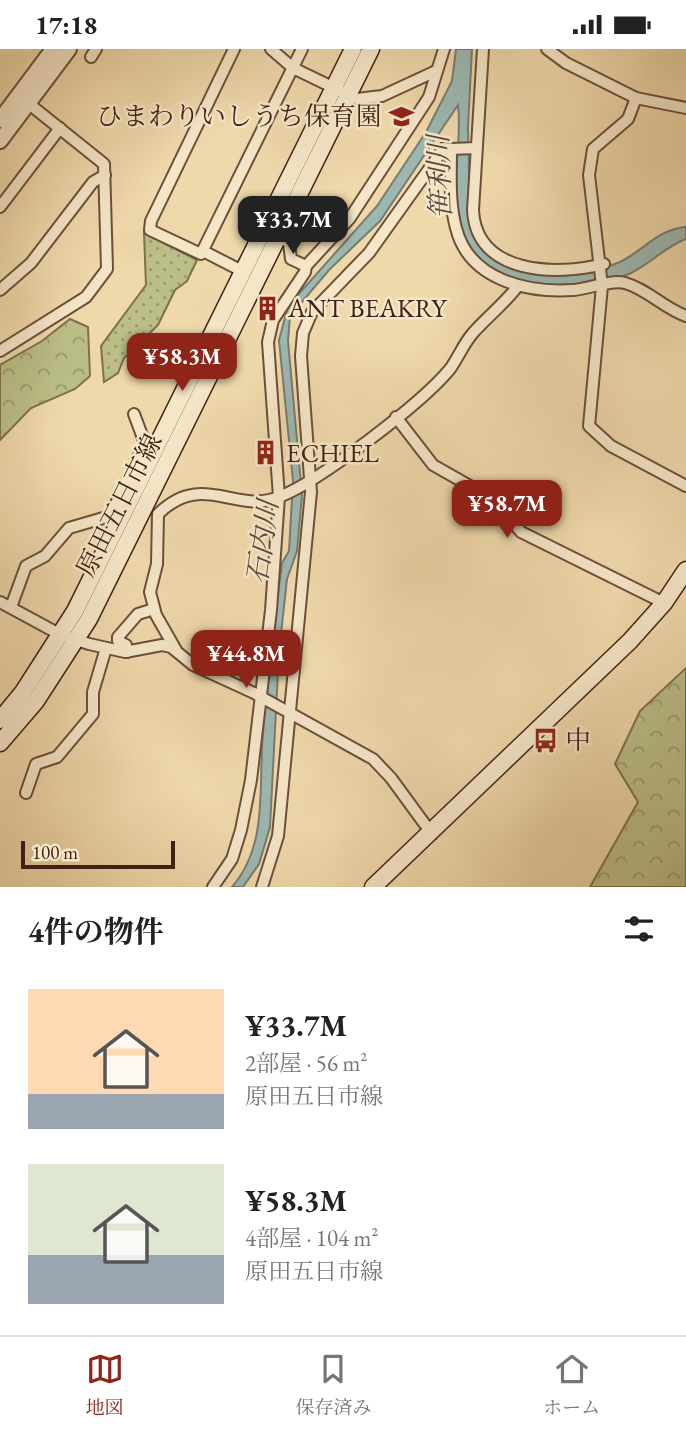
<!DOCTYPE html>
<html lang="ja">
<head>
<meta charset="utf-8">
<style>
	body { margin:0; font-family:"EB Garamond","Noto Serif JP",serif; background:#f6f6f6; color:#222; height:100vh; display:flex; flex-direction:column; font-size:26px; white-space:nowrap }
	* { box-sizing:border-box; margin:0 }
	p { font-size:23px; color:#767676 }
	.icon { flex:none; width:38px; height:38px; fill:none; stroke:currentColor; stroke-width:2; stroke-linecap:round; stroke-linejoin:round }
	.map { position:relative; height:838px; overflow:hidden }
	.sheet { display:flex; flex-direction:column; background:#fff; flex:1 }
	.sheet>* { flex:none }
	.scale { position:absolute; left:21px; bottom:18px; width:154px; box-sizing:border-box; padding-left:7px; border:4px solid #412114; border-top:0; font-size:19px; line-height:24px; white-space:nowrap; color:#412114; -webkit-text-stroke:5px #f5e6c8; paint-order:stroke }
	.price { position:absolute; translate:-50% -60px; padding:0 16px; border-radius:14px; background:#8f2418; color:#fff; font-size:23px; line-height:46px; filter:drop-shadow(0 2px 4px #0008) }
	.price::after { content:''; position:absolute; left:50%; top:42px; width:21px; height:16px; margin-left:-10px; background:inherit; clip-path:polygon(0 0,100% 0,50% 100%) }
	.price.active { background:#222; color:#fff }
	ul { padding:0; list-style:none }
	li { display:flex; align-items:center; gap:21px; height:175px; padding:0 28px }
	li span { display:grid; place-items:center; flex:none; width:196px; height:140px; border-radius:0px; color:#555 }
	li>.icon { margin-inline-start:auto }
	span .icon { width:84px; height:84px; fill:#fffc; stroke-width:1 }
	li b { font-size:30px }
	h2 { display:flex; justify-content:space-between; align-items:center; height:84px; padding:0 28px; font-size:30px }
	.status { display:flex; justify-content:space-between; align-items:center; height:49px; padding:0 35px; background:#fff; direction:ltr }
	.status svg { height:19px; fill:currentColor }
	.tabs { display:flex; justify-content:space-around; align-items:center; height:98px; border-top:2px solid #e0e0e0; background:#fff; font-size:19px; color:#767676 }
	.tabs a { display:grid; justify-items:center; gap:4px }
	.tabs .active { color:#8f2418 }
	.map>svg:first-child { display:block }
</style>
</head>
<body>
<div class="status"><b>17:18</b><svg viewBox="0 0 49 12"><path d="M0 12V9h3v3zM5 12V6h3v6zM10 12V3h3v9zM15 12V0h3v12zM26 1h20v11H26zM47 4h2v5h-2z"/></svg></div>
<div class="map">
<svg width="686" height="838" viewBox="0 0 686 838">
	<defs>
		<pattern id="forest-crowns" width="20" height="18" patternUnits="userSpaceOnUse" patternTransform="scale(1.75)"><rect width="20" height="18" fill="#bbbe87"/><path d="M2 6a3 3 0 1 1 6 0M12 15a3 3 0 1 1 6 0" fill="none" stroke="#9a9a6d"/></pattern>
		<pattern id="park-dots" width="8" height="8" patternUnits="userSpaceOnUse" patternTransform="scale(1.75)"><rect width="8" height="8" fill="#bbbe87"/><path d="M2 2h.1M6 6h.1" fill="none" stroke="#9a9a6d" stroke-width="1.8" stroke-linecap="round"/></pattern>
	</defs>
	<rect width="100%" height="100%" fill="#efd8aa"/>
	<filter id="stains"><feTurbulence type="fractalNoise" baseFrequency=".00286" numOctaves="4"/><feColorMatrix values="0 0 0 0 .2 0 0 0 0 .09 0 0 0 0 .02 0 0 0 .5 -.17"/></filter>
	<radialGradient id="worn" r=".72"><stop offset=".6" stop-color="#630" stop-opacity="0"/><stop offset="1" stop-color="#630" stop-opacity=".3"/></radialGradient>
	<g fill="url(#forest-crowns)" stroke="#7e704e" stroke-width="2">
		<path d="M 70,270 L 88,278 L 90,327 L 75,340 L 31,359 L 0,391 L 0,316 L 42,292 Z"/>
		<path d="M 686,619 L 686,838 L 590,838 L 638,753 L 615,715 L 640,662 Z"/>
	</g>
	<path fill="url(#park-dots)" stroke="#7e704e" stroke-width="2" d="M 144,184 L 197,211 L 187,232 L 175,241 L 158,276 L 124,309 L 118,324 L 104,333 L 101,297 L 146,236 Z"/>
	<path fill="#9cb8b1" stroke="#787c72" stroke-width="2" d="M 456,0 L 472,0 L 468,78 L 470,165 L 502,213 C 538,216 586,229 620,213 C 643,202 658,180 686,178 L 686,190 C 665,198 651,214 631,224 C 590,244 513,246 478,211 C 466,199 457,175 456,158 C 453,124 462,89 458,56 L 380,172 L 329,221 L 290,267 L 288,292 L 302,446 L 297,502 L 287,530 L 279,603 L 270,778 L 259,815 L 243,838 L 232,838 C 269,795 258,737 263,684 C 267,628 275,571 282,514 L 289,502 L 293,432 L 279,291 L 288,257 L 377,157 L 426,83 L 452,32 Z"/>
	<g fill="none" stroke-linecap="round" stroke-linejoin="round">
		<defs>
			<g id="minor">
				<path d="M 234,0 L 151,172 L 150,181 L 201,205 L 302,0"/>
				<path d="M 271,0 L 293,19 L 357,50 L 382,47 L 436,22"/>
				<path d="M 483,0 L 473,161 C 476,226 557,227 604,215"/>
				<path d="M 547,0 L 566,14 L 636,49 L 686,59"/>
				<path d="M 91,8 L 96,0"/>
				<path d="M 636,49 L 628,70 L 593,100 L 589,126 L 602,237 L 589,377 L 611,397 L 686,437"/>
				<path d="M 451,100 L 476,99"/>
				<path d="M 0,158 L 60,79"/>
				<path d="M 279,187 L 289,194 L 291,210 L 306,217"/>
				<path d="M 203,202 L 244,223"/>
				<path d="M 0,241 L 31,214 L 93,133 L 105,126"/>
				<path d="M 0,302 L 86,248 L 107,220 L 104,115 L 28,54"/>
				<path d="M 134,365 L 146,397"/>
				<path d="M 396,368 L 433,416 L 493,450 L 521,483 L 664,554"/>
				<path d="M 110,467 L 145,394"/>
				<path d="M 0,553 L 61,586 L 89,595 L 125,603 L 162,596 L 171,598 L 193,616 L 254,644 L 373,710 L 391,729 L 432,785"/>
				<path d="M 11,558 L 26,517 L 45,507 L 69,479 L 110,467 L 121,471"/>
				<path d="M 176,601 L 156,566 L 150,543 L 157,515 L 158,465 C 203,421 235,466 279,448 C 320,432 422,354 450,320 C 458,309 464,294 473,284 C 487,268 504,255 517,238"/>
				<path d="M 127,603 L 126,596 L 118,592 L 118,588 L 138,565 L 154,560"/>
				<path d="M 26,744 L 36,715 L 57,708 L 93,665 L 93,643 L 106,599"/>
				<path d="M 213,838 L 232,810 L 241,781 L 251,731 L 271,561 L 279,448 L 268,293 L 273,271 L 305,223 L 306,217 L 350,169 L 429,48 L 444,0"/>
				<path d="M 262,838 L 278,787 L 311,443 L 301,307 L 303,284 L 312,263 L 369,204 L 444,99 L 451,100 C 451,126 449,153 456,179 C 469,231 527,244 573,241 C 588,240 612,230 625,234 C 647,240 665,260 686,267"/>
			</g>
			<g id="tertiary">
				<path d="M 0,71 L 53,0"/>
				<path d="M 0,92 L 69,0"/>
			</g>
			<g id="secondary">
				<path d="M 0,671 L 23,643 L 75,562 L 353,0"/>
				<path d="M 0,694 L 36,652 L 89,570 L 371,0"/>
				<path d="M 373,838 L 630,592 L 664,554 L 686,521"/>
			</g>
		</defs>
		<use href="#minor" stroke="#6c4f3a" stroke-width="14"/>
		<use href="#tertiary" stroke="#6c4f3a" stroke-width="18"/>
		<use href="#secondary" stroke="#412114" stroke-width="19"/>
		<use href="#minor" stroke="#f5e6c8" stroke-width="10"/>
		<use href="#tertiary" stroke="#f5e6c8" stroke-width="14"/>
		<use href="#secondary" stroke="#f5e6c8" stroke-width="16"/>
	</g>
	<defs>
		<symbol id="school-bare" viewBox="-9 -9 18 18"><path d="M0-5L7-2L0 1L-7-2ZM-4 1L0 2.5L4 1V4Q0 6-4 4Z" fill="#8f2418" stroke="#f5e6c8" stroke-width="2.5" paint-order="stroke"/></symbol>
		<symbol id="building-bare" viewBox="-9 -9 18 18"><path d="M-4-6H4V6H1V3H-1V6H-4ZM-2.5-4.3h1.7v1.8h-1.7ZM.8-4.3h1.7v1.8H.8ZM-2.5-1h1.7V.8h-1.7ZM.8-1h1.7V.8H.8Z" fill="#8f2418" stroke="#f5e6c8" stroke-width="2.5" paint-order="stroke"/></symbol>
		<symbol id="bus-bare" viewBox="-9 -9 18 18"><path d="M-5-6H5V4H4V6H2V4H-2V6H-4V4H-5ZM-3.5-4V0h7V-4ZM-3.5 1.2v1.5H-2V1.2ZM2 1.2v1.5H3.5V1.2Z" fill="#8f2418" stroke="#f5e6c8" stroke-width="2.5" paint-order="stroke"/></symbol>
	</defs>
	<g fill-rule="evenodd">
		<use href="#school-bare" x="384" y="50" width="35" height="35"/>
		<use href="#building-bare" x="250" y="242" width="35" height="35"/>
		<use href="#building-bare" x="248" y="386" width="35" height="35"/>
		<use href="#bus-bare" x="528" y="674" width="35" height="35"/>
	</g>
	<g text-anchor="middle" stroke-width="5" stroke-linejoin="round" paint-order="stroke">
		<g font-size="26" fill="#412114" stroke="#f5e6c8" text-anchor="start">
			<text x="382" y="76" text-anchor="end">ひまわりいしうち保育園</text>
			<text x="288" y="268">ANT BEAKRY</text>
			<text x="286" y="413">ECHIEL</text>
			<text x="565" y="700">中</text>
		</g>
		<g font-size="26" fill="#412114" stroke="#f5e6c8">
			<text transform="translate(119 456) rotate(-63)" y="9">原田五日市線</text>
		</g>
		<g font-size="28" font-style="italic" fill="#58473b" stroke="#f5e6c8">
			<text transform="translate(439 128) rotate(-92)" y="10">笹利川</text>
			<text transform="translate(262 493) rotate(-82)" y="10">石内川</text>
		</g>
	</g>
	<rect width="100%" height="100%" filter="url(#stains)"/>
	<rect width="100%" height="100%" fill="url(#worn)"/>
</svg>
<div class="scale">100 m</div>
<b class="price active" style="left:293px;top:207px">¥33.7M</b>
<b class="price" style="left:182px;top:344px">¥58.3M</b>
<b class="price" style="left:507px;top:491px">¥58.7M</b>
<b class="price" style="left:246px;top:641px">¥44.8M</b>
</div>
<section class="sheet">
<h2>4件の物件<svg class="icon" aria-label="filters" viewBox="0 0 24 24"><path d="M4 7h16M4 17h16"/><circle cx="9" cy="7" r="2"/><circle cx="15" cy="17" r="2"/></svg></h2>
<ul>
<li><span style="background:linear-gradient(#ffd9b3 75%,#9aa5b1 0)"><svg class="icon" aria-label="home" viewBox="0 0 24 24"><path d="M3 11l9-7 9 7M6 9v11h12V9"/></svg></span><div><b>¥33.7M</b><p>2部屋 · 56 m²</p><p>原田五日市線</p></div></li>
<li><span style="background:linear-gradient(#dfe7d0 65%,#9aa5b1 0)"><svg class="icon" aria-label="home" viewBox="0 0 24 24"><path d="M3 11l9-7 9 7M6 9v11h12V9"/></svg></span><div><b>¥58.3M</b><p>4部屋 · 104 m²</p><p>原田五日市線</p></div></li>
</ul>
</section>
<nav class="tabs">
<a class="active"><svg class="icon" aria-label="map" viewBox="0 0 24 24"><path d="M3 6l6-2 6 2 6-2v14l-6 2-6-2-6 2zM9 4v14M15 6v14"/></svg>地図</a>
<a><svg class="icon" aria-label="saved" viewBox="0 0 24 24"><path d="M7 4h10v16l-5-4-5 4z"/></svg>保存済み</a>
<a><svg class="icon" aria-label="home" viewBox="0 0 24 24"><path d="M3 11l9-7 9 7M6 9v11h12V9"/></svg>ホーム</a>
</nav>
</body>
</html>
